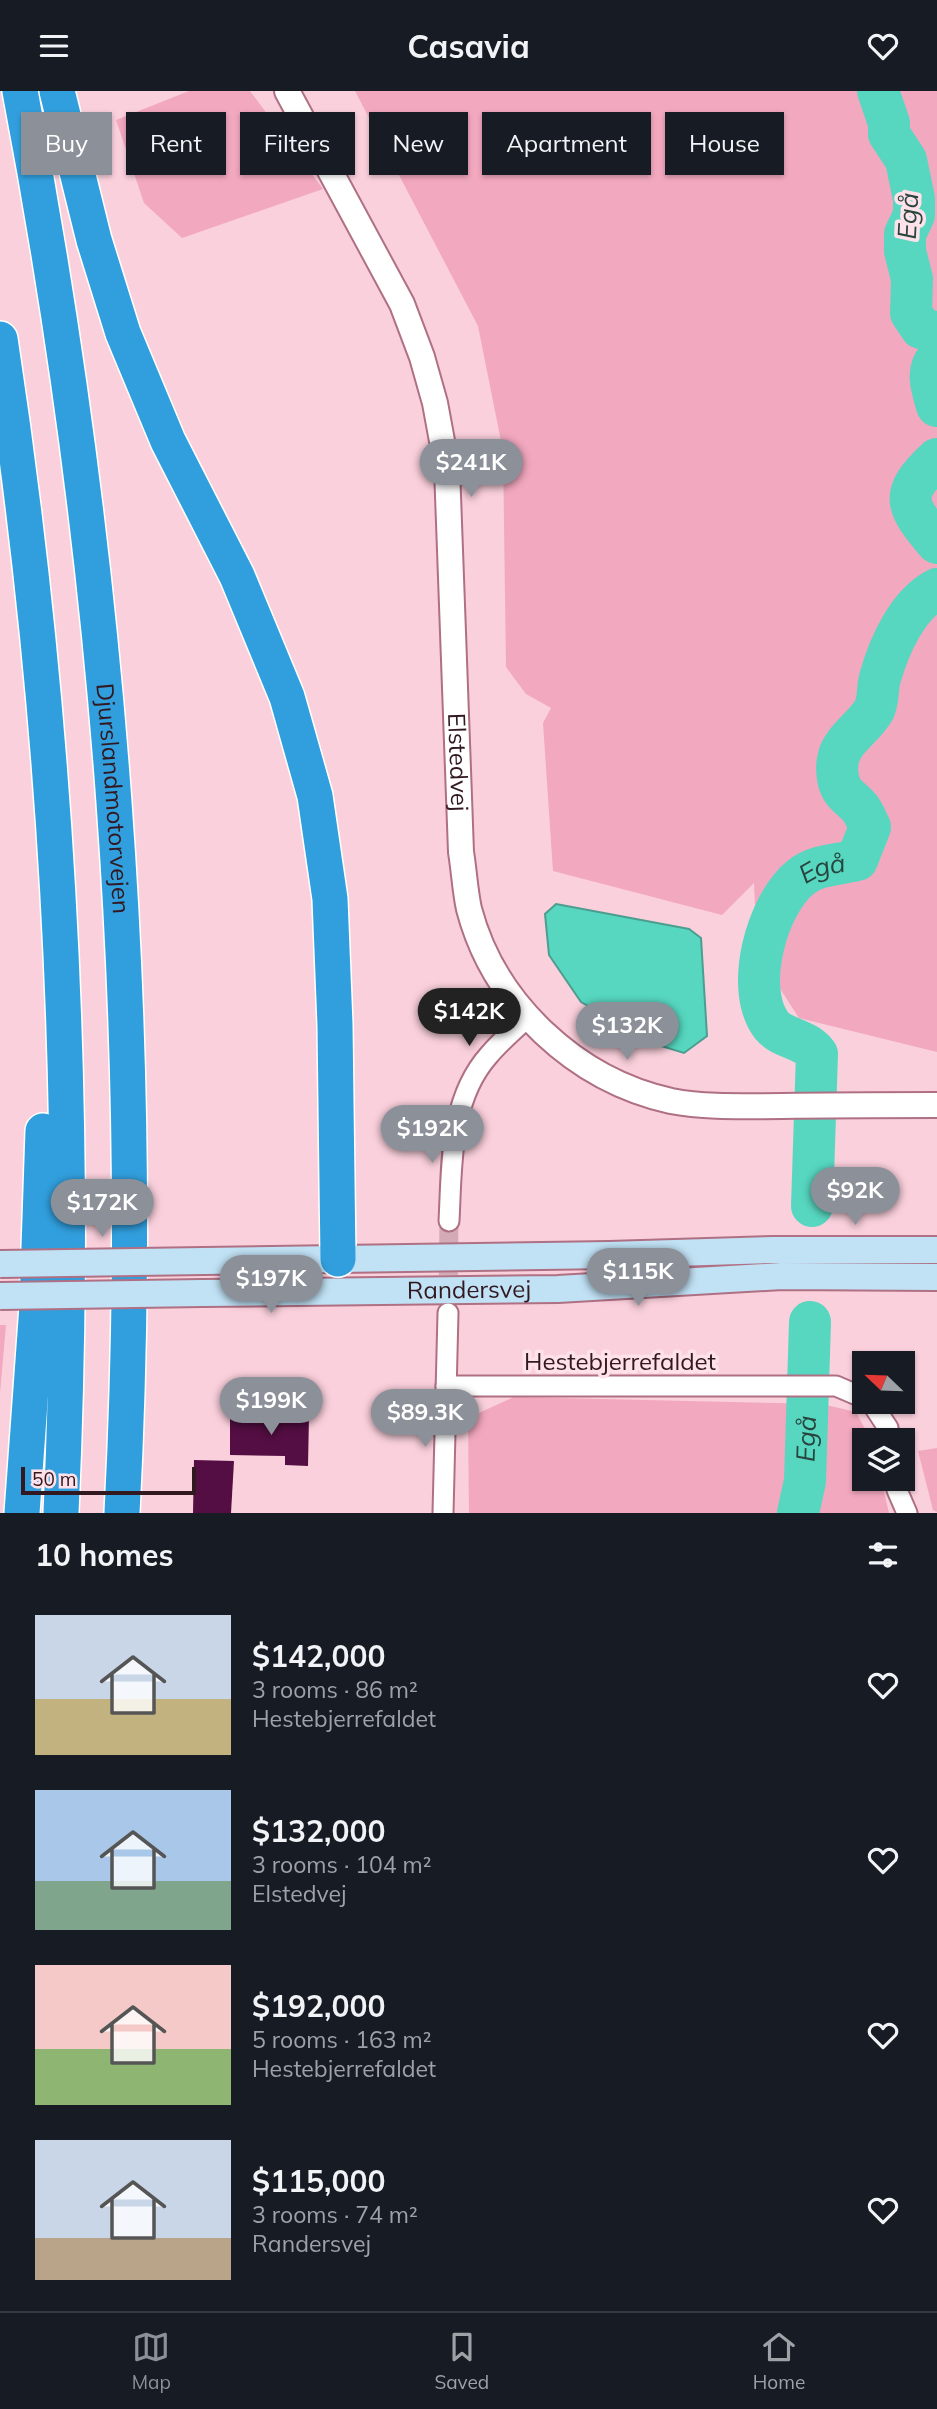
<!DOCTYPE html>
<html lang="en">
<head>
<meta charset="utf-8">
<style>
	body { margin:0; font-family:Mulish,sans-serif; background:#20242c; color:#f1f3f6; height:100vh; display:flex; flex-direction:column; font-size:26px; white-space:nowrap }
	* { box-sizing:border-box; margin:0 }
	p { font-size:23px; color:#9ea1a6 }
	.icon { flex:none; width:38px; height:38px; fill:none; stroke:currentColor; stroke-width:2; stroke-linecap:round; stroke-linejoin:round }
	.map { position:relative; height:1422px; overflow:hidden }
	.drawer { display:flex; flex-direction:column; background:#171b24; flex:1 }
	.drawer>* { flex:none }
	.guide { position:absolute; left:21px; top:21px; width:896px; height:63px; display:flex; gap:14px }
	.needle { width:46px; rotate:293deg }
	.fabs { position:absolute; left:852px; top:1260px; display:grid; gap:14px }
	.fabs a { display:grid; place-items:center; width:63px; height:63px; border-radius:0px; background:#171b24; box-shadow:0 2px 5px #0004; font-size:35px }
	.scale { position:absolute; left:21px; bottom:18px; width:175px; box-sizing:border-box; padding-left:7px; border:4px solid #311821; border-top:0; font-size:19px; line-height:24px; white-space:nowrap; color:#311821; -webkit-text-stroke:5px #fee1e9; paint-order:stroke }
	.price { position:absolute; translate:-50% -60px; padding:0 16px; border-radius:24px; background:#8c9099; color:#fff; font-size:23px; line-height:46px; filter:drop-shadow(0 2px 4px #0008) }
	.price::after { content:''; position:absolute; left:50%; top:42px; width:21px; height:16px; margin-left:-10px; background:inherit; clip-path:polygon(0 0,100% 0,50% 100%) }
	.price.selected { background:#222; color:#fff }
	ul { padding:0; list-style:none }
	li { display:flex; align-items:center; gap:21px; height:175px; padding:0 35px }
	li span { display:grid; place-items:center; flex:none; width:196px; height:140px; border-radius:0px; color:#555 }
	li>.icon { margin-inline-start:auto }
	span .icon { width:84px; height:84px; fill:#fffc; stroke-width:1 }
	li b { font-size:30px }
	h2 { display:flex; justify-content:space-between; align-items:center; height:84px; padding:0 35px; font-size:30px }
	.chip { padding:0 24px; border-radius:0px; background:#171b24; box-shadow:0 2px 5px #0004; font-size:24px; line-height:63px }
	.chip.selected { background:#8c9099; color:#fff }
	header { display:flex; justify-content:space-between; align-items:center; height:91px; padding:0 35px; background:#171b24; font-size:32px; font-weight:700 }
	.tab-bar { display:flex; justify-content:space-around; align-items:center; height:98px; border-top:2px solid #363941; background:#171b24; font-size:19px; color:#9ea1a6 }
	.tab-bar a { display:grid; justify-items:center; gap:4px }
	.tab-bar .selected { color:#8c9099 }
	.map>svg:first-child { display:block }
</style>
</head>
<body>
<header><svg class="icon" aria-label="menu" viewBox="0 0 24 24"><path d="M4 6h16M4 12h16M4 18h16"/></svg>Casavia<svg class="icon" aria-label="heart" viewBox="0 0 24 24"><path d="M12 20l-8-8c-3-5 5-10 8-4 3-6 11-1 8 4z"/></svg></header>
<div class="map">
<svg width="937" height="1422" viewBox="0 0 937 1422">
	<rect width="100%" height="100%" fill="#fad0dc"/>
	<g fill="#f2a8bf">
		<path d="M 189,0 L 250,0 L 323,98 L 182,147 L 144,112 L 116,29 Z"/>
		<path d="M 355,0 L 937,0 L 937,961 L 799,927 L 757,862 L 754,792 L 722,824 L 553,780 L 543,632 L 551,617 L 526,603 L 506,576 L 503,360 L 478,235 Z"/>
		<path d="M 0,1234 L 6,1234 L 0,1302 Z"/>
		<path d="M 514,1306 L 822,1313 L 856,1321 L 871,1349 L 864,1349 L 864,1388 L 881,1388 L 889,1422 L 469,1422 L 468,1327 Z"/>
		<path d="M 937,1357 L 937,1421 L 933,1419 L 918,1360 Z"/>
	</g>
	<path fill="#57d7c0" stroke="#4c9e90" stroke-width="2" d="M 556,813 L 689,838 L 701,847 L 707,945 L 684,962 L 658,954 L 581,911 L 549,864 L 545,823 Z"/>
	<g fill="none" stroke-linecap="round" stroke-linejoin="round">
		<g stroke="#57d7c0" stroke-width="42">
			<path d="M 878,0 L 889,32 L 889,43 L 906,69 L 914,108 L 914,124 L 905,143 L 905,160 L 912,188 L 911,222 L 921,237 L 937,242"/>
			<path d="M 937,268 C 925,281 933,300 937,315"/>
			<path d="M 937,368 C 898,404 906,415 937,452"/>
			<path id="s1" d="M 812,1115 L 817,963 C 805,947 783,948 772,935 C 743,898 767,813 801,786 C 817,773 838,774 857,769 L 870,736 C 867,730 864,722 860,717 C 851,706 841,704 838,687 C 832,651 859,644 874,619 C 879,609 877,597 880,587 C 889,555 907,514 937,498"/>
			<path id="s2" d="M 798,1422 L 805,1390 L 810,1231"/>
		</g>
	</g>
	<g fill="#540e43">
		<path d="M 230,1325 L 309,1325 L 308,1375 L 285,1374 L 285,1365 L 230,1364 Z"/>
		<path d="M 194,1369 L 234,1370 L 231,1422 L 193,1422 Z"/>
	</g>
	<g fill="none" stroke-linecap="round" stroke-linejoin="round">
		<path stroke="#d2abb7" stroke-width="19" stroke-dasharray="19 10" stroke-linecap="butt" d="M 448,1213 L 449,1130"/>
		<defs>
			<g id="minor">
				<path d="M 449,1130 C 452,1074 449,1009 489,964 C 501,950 515,938 528,926"/>
				<path d="M 446,1295 L 836,1295 L 864,1307"/>
				<path d="M 871,1311 L 888,1337 L 890,1349"/>
				<path d="M 896,1388 L 897,1399 L 907,1422"/>
				<path d="M 443,1422 L 448,1222"/>
			</g>
			<g id="tertiary">
				<path id="s3" d="M 287,0 L 402,213 L 422,266 L 435,312 L 447,377 L 461,761 C 464,779 465,800 469,818 C 494,913 576,989 671,1010 C 707,1017 746,1015 783,1015 C 834,1014 886,1014 937,1014"/>
			</g>
			<g id="secondary">
				<path d="M 204,1170 L 609,1164 L 774,1159 L 937,1159"/>
				<path id="s4" d="M 203,1202 L 558,1198 L 782,1185 L 937,1186"/>
			</g>
			<g id="motorway">
				<path id="s5" d="M 20,0 C 109,466 147,948 122,1422"/>
				<path d="M 57,0 L 94,149 L 123,242 L 168,350 L 237,485 L 287,606 L 315,705 L 330,808 L 335,934 L 338,1168"/>
				<path d="M 0,248 C 59,635 79,1031 61,1422"/>
				<path d="M 22,1422 L 37,1215 L 43,1040"/>
			</g>
		</defs>
		<use href="#minor" stroke="#af7084" stroke-width="23"/>
		<use href="#tertiary" stroke="#af7084" stroke-width="28"/>
		<use href="#secondary" stroke="#af7084" stroke-width="30"/>
		<use href="#motorway" stroke="#fff" stroke-width="38"/>
		<use href="#minor" stroke="#fff" stroke-width="19"/>
		<use href="#tertiary" stroke="#fff" stroke-width="24"/>
		<use href="#secondary" stroke="#c1e2f5" stroke-width="26"/>
		<use href="#motorway" stroke="#319fde" stroke-width="35"/>
		<defs>
			<g id="secondary-bridge">
				<path d="M 0,1173 L 204,1170"/>
				<path d="M 0,1205 L 203,1202"/>
			</g>
		</defs>
		<use href="#secondary-bridge" stroke="#af7084" stroke-width="30" stroke-linecap="butt"/>
		<use href="#secondary-bridge" stroke="#c1e2f5" stroke-width="26"/>
	</g>
	<g text-anchor="middle" stroke-width="7" stroke-linejoin="round" paint-order="stroke">
		<g font-size="24" fill="#311821" stroke="#fee1e9">
			<text dy="8" stroke="none"><textPath href="#s3" startOffset="707">Elstedvej</textPath></text>
			<text dy="8" stroke="none"><textPath href="#s5" startOffset="714">Djurslandmotorvejen</textPath></text>
			<text dy="8" stroke="none"><textPath href="#s4" startOffset="266">Randersvej</textPath></text>
			<text x="620" y="1279">Hestebjerrefaldet</text>
		</g>
		<g font-size="26" font-style="italic" fill="#28443e" stroke="#fee1e9">
			<text transform="translate(908 125) rotate(-87)" y="9">Egå</text>
			<text dy="9" stroke="none"><textPath href="#s1" startOffset="392">Egå</textPath></text>
			<text dy="9" stroke="none"><textPath href="#s2" startOffset="75">Egå</textPath></text>
		</g>
	</g>
</svg>
<div class="fabs">
<a><svg class="needle" viewBox="-14 -14 28 28"><path d="M0-13l5 13h-10z" fill="#e53935"/><path d="M0 13l5-13h-10z" fill="#9ea1a6"/></svg></a>
<a><svg class="icon" aria-label="layers" viewBox="0 0 24 24"><path d="M12 4l9 5-9 5-9-5zM3 14l9 5 9-5"/></svg></a>
</div>
<div class="scale">50 m</div>
<b class="price" style="left:471px;top:408px">$241K</b>
<b class="price selected" style="left:469px;top:957px">$142K</b>
<b class="price" style="left:627px;top:971px">$132K</b>
<b class="price" style="left:432px;top:1074px">$192K</b>
<b class="price" style="left:855px;top:1136px">$92K</b>
<b class="price" style="left:102px;top:1148px">$172K</b>
<b class="price" style="left:638px;top:1217px">$115K</b>
<b class="price" style="left:271px;top:1224px">$197K</b>
<b class="price" style="left:271px;top:1346px">$199K</b>
<b class="price" style="left:425px;top:1358px">$89.3K</b>
<div class="guide">
<a class="chip selected">Buy</a>
<a class="chip">Rent</a>
<a class="chip">Filters</a>
<a class="chip">New</a>
<a class="chip">Apartment</a>
<a class="chip">House</a>
</div>
</div>
<section class="drawer">
<h2>10 homes<svg class="icon" aria-label="filters" viewBox="0 0 24 24"><path d="M4 7h16M4 17h16"/><circle cx="9" cy="7" r="2"/><circle cx="15" cy="17" r="2"/></svg></h2>
<ul>
<li><span style="background:linear-gradient(#c9d6e8 60%,#c2b280 0)"><svg class="icon" aria-label="home" viewBox="0 0 24 24"><path d="M3 11l9-7 9 7M6 9v11h12V9"/></svg></span><div><b>$142,000</b><p>3 rooms · 86 m²</p><p>Hestebjerrefaldet</p></div><svg class="icon" aria-label="heart" viewBox="0 0 24 24"><path d="M12 20l-8-8c-3-5 5-10 8-4 3-6 11-1 8 4z"/></svg></li>
<li><span style="background:linear-gradient(#a9c7e8 65%,#7fa58c 0)"><svg class="icon" aria-label="home" viewBox="0 0 24 24"><path d="M3 11l9-7 9 7M6 9v11h12V9"/></svg></span><div><b>$132,000</b><p>3 rooms · 104 m²</p><p>Elstedvej</p></div><svg class="icon" aria-label="heart" viewBox="0 0 24 24"><path d="M12 20l-8-8c-3-5 5-10 8-4 3-6 11-1 8 4z"/></svg></li>
<li><span style="background:linear-gradient(#f6c9c9 60%,#8fb573 0)"><svg class="icon" aria-label="home" viewBox="0 0 24 24"><path d="M3 11l9-7 9 7M6 9v11h12V9"/></svg></span><div><b>$192,000</b><p>5 rooms · 163 m²</p><p>Hestebjerrefaldet</p></div><svg class="icon" aria-label="heart" viewBox="0 0 24 24"><path d="M12 20l-8-8c-3-5 5-10 8-4 3-6 11-1 8 4z"/></svg></li>
<li><span style="background:linear-gradient(#c9d6e8 70%,#b9a48a 0)"><svg class="icon" aria-label="home" viewBox="0 0 24 24"><path d="M3 11l9-7 9 7M6 9v11h12V9"/></svg></span><div><b>$115,000</b><p>3 rooms · 74 m²</p><p>Randersvej</p></div><svg class="icon" aria-label="heart" viewBox="0 0 24 24"><path d="M12 20l-8-8c-3-5 5-10 8-4 3-6 11-1 8 4z"/></svg></li>
</ul>
</section>
<nav class="tab-bar">
<a class="selected"><svg class="icon" aria-label="map" viewBox="0 0 24 24"><path d="M3 6l6-2 6 2 6-2v14l-6 2-6-2-6 2zM9 4v14M15 6v14"/></svg>Map</a>
<a><svg class="icon" aria-label="saved" viewBox="0 0 24 24"><path d="M7 4h10v16l-5-4-5 4z"/></svg>Saved</a>
<a><svg class="icon" aria-label="home" viewBox="0 0 24 24"><path d="M3 11l9-7 9 7M6 9v11h12V9"/></svg>Home</a>
</nav>
</body>
</html>
